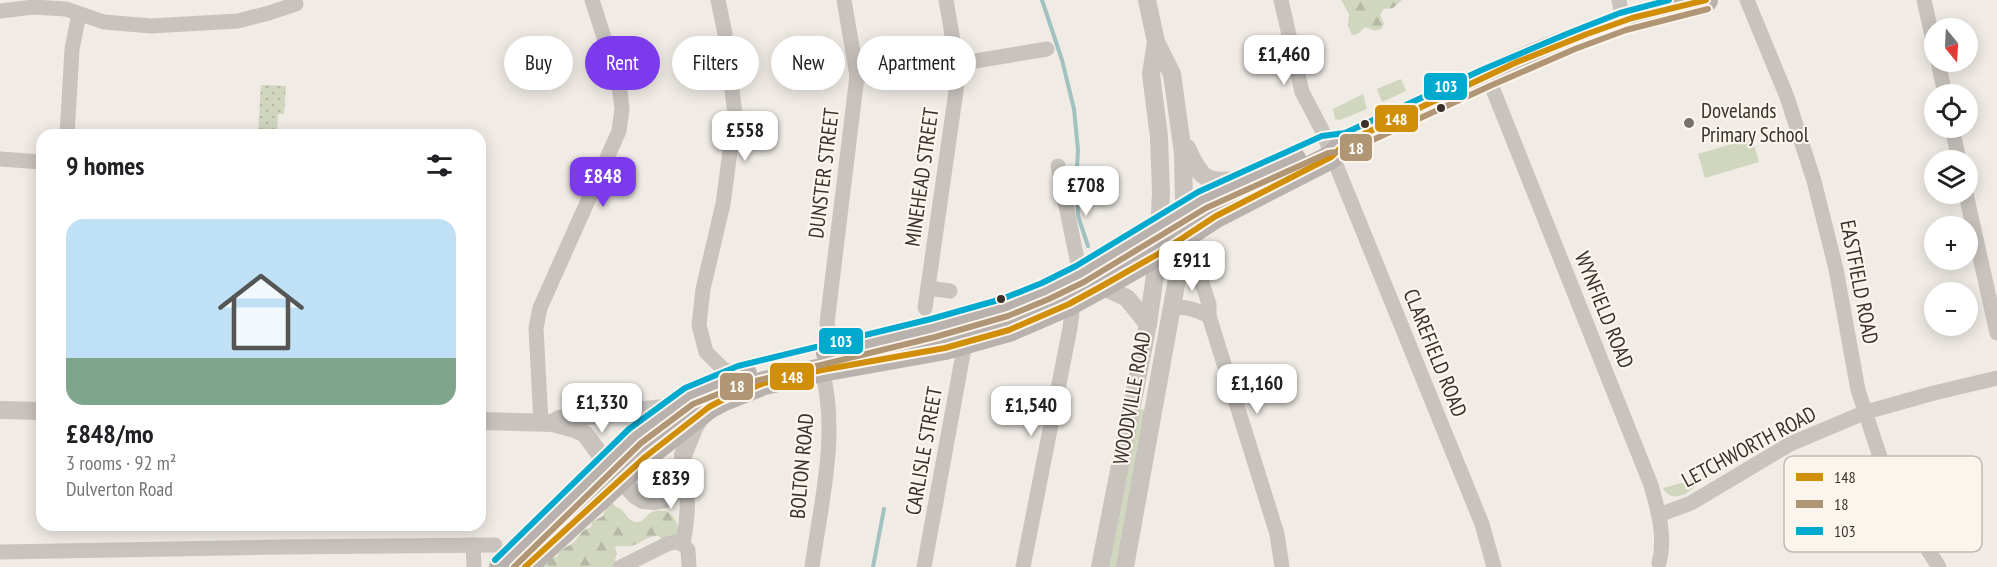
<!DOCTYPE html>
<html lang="en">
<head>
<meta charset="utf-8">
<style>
	body { margin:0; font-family:"PT Sans Narrow",sans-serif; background:#f2f2f2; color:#202124; height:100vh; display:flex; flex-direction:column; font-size:22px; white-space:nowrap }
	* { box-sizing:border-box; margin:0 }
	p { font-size:20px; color:#757577 }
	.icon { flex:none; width:33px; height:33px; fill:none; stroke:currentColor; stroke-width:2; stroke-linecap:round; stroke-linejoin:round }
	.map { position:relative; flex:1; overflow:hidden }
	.sheet { position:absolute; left:36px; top:129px; width:450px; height:402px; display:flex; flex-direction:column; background:#fff; border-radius:18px; box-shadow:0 3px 15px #0003 }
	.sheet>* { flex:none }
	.banner { position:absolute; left:504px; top:36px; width:570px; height:54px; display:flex; gap:12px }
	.needle { width:39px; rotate:162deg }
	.buttons { position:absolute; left:1924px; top:18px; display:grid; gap:12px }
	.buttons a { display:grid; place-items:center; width:54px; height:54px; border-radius:50%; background:#fff; box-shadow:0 3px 15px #0003; font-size:30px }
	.price { position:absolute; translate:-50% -51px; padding:0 14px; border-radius:12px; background:#fff; color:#222; font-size:20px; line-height:39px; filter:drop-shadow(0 2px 3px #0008) }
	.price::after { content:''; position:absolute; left:50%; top:36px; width:18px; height:14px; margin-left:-9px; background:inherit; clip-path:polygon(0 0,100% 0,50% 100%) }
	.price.active { background:#7c3aed; color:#fff }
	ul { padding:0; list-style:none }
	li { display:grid; align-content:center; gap:12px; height:318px; padding:0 30px }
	li span { display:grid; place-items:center; height:186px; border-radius:18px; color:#555 }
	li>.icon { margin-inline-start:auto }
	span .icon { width:108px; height:108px; fill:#fffc; stroke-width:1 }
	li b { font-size:26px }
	h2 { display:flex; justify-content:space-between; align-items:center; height:72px; padding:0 30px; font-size:26px }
	.pill { padding:0 21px; border-radius:27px; background:#fff; box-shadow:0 3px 15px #0003; font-size:21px; line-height:54px }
	.pill.active { background:#7c3aed; color:#fff }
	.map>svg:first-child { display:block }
</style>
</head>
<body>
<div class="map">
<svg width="1997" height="567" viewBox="0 0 1997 567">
	<defs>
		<pattern id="forest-firs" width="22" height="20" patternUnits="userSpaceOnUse" patternTransform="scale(1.5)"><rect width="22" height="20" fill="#d1d6bf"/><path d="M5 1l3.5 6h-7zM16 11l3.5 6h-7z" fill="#b4b8a4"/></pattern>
		<pattern id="garden-dots" width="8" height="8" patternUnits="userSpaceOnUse" patternTransform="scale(1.5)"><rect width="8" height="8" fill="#d1d6bf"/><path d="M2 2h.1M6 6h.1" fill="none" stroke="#b4b8a4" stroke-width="1.8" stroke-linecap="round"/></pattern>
	</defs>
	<rect width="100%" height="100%" fill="#f0ebe5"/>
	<g fill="#d1d6bf">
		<path d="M 1401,79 L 1406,91 L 1382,102 L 1377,89 Z"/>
		<path d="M 1363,94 L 1367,109 L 1340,120 L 1335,119 L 1333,109 Z"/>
		<path d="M 1752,138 L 1759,162 L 1705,178 L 1698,154 Z"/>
		<path d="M 1141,409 L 1145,410 L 1117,567 L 1105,567 L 1123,466 Z"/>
		<path d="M 1731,459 L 1687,493 C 1677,498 1668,498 1663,488 L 1700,478 Z"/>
	</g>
	<g fill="url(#forest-firs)">
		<path d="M 1341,0 L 1402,0 L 1393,8 L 1384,9 L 1380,15 L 1384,24 L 1381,29 L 1375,31 L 1365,27 L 1358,34 L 1352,35 L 1348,26 L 1349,14 Z"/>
		<path d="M 613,502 L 614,506 C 617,507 620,508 622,510 C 627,515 628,521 636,522 C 644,523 645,515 652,512 C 669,506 679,519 679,535 L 662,541 L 659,536 C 648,535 643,542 634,545 C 630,547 622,546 617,546 L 615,548 L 617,553 L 615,560 L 618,567 L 536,567 L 548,558 L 557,557 C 560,546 570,548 576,540 C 582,533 580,531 591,527 L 592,522 L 603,516 L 608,503 Z"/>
	</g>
	<path fill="url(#garden-dots)" d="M 261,85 L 286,86 L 284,114 L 278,114 L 277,135 L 258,135 Z"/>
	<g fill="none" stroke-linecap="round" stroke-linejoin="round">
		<g stroke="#a1c2c1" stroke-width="4">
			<path d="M 1042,0 L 1062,60 L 1074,109 L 1078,150 L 1076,184 L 1078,216 L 1088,246"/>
			<path d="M 873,567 L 884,509"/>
		</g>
		<g stroke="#c9c3be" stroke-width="15">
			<path d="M 718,0 L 725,34 L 735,114 L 723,204 L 703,289 L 699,325 L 706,352 L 723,369 L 740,375"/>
			<path d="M 1281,0 L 1302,92 L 1321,128 L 1482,524 L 1494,567"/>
			<path d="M 1619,0 L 1623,21"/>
			<path d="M 1747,0 L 1787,97 L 1814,181 L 1836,269 L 1858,390 L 1882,463 L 1898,504 L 1939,567"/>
			<path d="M 1924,0 L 1935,49"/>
			<path d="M 0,11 L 33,7 L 66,9 L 104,22 L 151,26 L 238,21 L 269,13 L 296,4"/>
			<path d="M 1938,62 L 1945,94"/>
			<path d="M 857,76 L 957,64 L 1047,49"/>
			<path d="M 1488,77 L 1651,485 C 1658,510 1666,537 1659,563"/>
			<path d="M 1952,128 L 1959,160"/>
			<path d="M 67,135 L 72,49 L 79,14"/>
			<path d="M 0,159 L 42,162"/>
			<path d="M 1058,166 L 1080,274"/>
			<path d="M 1966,194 L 1997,333"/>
			<path d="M 1199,274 L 1209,304 L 1209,316 L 1277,534 L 1282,567"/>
			<path d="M 928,288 L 950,291"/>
			<path d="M 925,308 L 957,84 L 957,64 L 946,0"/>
			<path d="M 1171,309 C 1185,305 1196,310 1209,316"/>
			<path d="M 835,352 L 827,323 L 857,76 L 844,0"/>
			<path d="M 541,423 L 536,328 L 540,308 L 619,131 L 622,109 L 619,84 L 592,0"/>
			<path d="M 1659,515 L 1691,503 L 1790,444 L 1866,412 L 1934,393 L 1997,378"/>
			<path d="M 683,544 C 687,522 690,498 684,476"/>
			<path d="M 683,544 L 688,550 L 689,567"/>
			<path d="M 473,545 L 474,567"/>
			<path d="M 0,552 L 281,547 L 495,545"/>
			<path d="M 621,567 L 667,544 L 675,542 L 683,544"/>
			<path d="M 812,567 C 821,502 839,434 822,370"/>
			<path d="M 924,567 L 965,343"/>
			<path d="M 1023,567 L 1070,328 L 1072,313 L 1069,304"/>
		</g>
		<g stroke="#c9c3be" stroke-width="18">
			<path d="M 1187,148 C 1201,179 1205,183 1240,180"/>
			<path d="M 1102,286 L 1127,298 L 1148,324"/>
			<path d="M 0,410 L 42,411"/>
			<path d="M 480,421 L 553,423 L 559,419 L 673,407"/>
			<path d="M 553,423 L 575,429 L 585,434 L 607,464 L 635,495 L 643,500 L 655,501 L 666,499 L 681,485 L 684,476 L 683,455 L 695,426 L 701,417"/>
			<path d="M 1100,567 L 1148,324 L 1158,254 L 1161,192 L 1159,137 L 1151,74 L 1156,42"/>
			<path d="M 1125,567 L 1181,257 L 1184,209 L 1183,153 L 1172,74 L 1156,42 L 1147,0"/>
		</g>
		<g stroke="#b8b1ad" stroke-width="24">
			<path d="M 828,353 C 901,336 975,322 1044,292 C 1094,270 1138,236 1186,209 C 1220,189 1258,175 1294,159"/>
			<path d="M 501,567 L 644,429 L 689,396 L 745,374"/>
			<path d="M 525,567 L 645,457 L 709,407 L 722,400 L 764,383 L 822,370 L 945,348 L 1009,330 L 1069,304 L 1102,286 L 1158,254 L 1216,216 L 1331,157 L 1347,142 C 1437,100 1528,53 1622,21 C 1649,12 1678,7 1706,0"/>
		</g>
		<defs>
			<path id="bus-1" d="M 525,567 L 645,457 L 709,407 L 722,400 L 764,383 L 822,370 L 945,348 L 1009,330 L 1069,304 L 1102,286 L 1158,254 L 1216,216 L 1331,157 L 1347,142 L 1517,62 L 1587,34 L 1632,18 L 1706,0"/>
			<path id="bus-2" d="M 514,567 L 641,443 L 693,404 L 743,384 L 935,337 L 1008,316 L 1049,299 L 1084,282 L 1206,208 L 1328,153 L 1351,150 L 1492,85 L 1575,49 L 1626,30 L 1708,9"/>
			<path id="bus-3" d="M 495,560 L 629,429 L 685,388 L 738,366 L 931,319 L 1002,299 L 1042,283 L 1076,266 L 1198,192 L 1322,136 L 1345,133 L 1484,69 L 1569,33 L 1620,13 L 1669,0"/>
		</defs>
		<use href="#bus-1" stroke="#fbf5ee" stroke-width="10"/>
		<use href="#bus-2" stroke="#fbf5ee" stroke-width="10"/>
		<use href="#bus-3" stroke="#fbf5ee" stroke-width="10"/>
		<use href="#bus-1" stroke="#d18e09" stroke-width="6"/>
		<use href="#bus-2" stroke="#b19675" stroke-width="6"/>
		<use href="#bus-3" stroke="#00a9ce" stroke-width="6"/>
	</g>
	<g fill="#3b302b" stroke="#fbf5ee" stroke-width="2">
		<circle cx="1441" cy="108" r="5"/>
		<circle cx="1365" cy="124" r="5"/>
		<circle cx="1001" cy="299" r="5"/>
	</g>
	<circle fill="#7a716c" stroke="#fbf5ee" stroke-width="2" cx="1689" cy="123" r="6"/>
	<g text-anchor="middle" stroke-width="4.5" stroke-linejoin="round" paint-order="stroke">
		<g font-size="21" fill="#3b302b" stroke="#fbf5ee" text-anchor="start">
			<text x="1701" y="118">Dovelands<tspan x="1701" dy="24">Primary School</tspan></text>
		</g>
		<g font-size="21" fill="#3b302b" stroke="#fbf5ee">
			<text transform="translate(824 173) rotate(-83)" y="7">DUNSTER STREET</text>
			<text transform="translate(922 177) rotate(-82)" y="7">MINEHEAD STREET</text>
			<text transform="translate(1859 282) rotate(79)" y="7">EASTFIELD ROAD</text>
			<text transform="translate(1604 310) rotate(68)" y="7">WYNFIELD ROAD</text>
			<text transform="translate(1435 353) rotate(68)" y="7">CLAREFIELD ROAD</text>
			<text transform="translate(1132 398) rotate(-80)" y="7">WOODVILLE ROAD</text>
			<text transform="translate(1749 447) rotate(-28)" y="7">LETCHWORTH ROAD</text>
			<text transform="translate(924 451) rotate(-80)" y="7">CARLISLE STREET</text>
			<text transform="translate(802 466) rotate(-85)" y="7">BOLTON ROAD</text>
		</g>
	</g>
	<rect x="1784" y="456" width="198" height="96" rx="9" fill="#fbf5ee" stroke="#c1bab4" stroke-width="1.5"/>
	<rect x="1796" y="473" width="27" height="8" fill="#d18e09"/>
	<rect x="1796" y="500" width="27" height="8" fill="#b19675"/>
	<rect x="1796" y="527" width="27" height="8" fill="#00a9ce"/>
	<g font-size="16" fill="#3b302b">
		<text x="1834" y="483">148</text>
		<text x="1834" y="510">18</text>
		<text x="1834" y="537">103</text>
	</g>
	<g stroke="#fbf5ee" stroke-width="2">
		<rect x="1423" y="72" width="45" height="29" rx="6" fill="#00a9ce"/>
		<rect x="1374" y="104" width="45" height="29" rx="6" fill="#d18e09"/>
		<rect x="1339" y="133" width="34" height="29" rx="6" fill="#b19675"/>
		<rect x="818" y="327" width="46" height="28" rx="6" fill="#00a9ce"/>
		<rect x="769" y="362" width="46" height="29" rx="6" fill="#d18e09"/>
		<rect x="719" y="372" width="35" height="29" rx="6" fill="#b19675"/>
	</g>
	<g font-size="16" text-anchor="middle" font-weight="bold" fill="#fff">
		<text x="1446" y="92">103</text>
		<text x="1396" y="125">148</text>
		<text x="1356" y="154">18</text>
		<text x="841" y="347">103</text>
		<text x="792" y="383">148</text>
		<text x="737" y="392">18</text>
	</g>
</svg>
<div class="buttons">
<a><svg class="needle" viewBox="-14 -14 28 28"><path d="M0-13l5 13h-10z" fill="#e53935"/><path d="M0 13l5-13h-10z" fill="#757577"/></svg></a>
<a><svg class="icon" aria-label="locate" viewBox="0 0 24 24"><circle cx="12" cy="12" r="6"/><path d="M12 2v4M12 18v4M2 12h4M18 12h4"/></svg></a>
<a><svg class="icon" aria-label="layers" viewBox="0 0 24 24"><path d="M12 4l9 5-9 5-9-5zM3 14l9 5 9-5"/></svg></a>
<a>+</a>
<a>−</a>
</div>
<b class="price" style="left:1284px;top:86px">£1,460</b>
<b class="price" style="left:745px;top:162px">£558</b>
<b class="price active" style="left:603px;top:208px">£848</b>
<b class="price" style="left:1086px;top:217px">£708</b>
<b class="price" style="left:1192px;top:292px">£911</b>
<b class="price" style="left:1257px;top:415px">£1,160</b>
<b class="price" style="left:602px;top:434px">£1,330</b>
<b class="price" style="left:1031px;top:437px">£1,540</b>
<b class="price" style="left:671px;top:510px">£839</b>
<div class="banner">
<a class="pill">Buy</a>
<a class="pill active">Rent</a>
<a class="pill">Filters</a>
<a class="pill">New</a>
<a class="pill">Apartment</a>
</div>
<section class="sheet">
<h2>9 homes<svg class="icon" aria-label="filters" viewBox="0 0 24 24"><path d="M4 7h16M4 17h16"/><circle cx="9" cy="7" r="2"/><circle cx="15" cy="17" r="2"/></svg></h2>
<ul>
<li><span style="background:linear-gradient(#bfe0f5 75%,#7fa58c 0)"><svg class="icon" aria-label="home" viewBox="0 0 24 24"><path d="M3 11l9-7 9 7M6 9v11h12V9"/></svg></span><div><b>£848/mo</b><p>3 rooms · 92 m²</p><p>Dulverton Road</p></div></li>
</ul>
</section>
</div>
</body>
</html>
